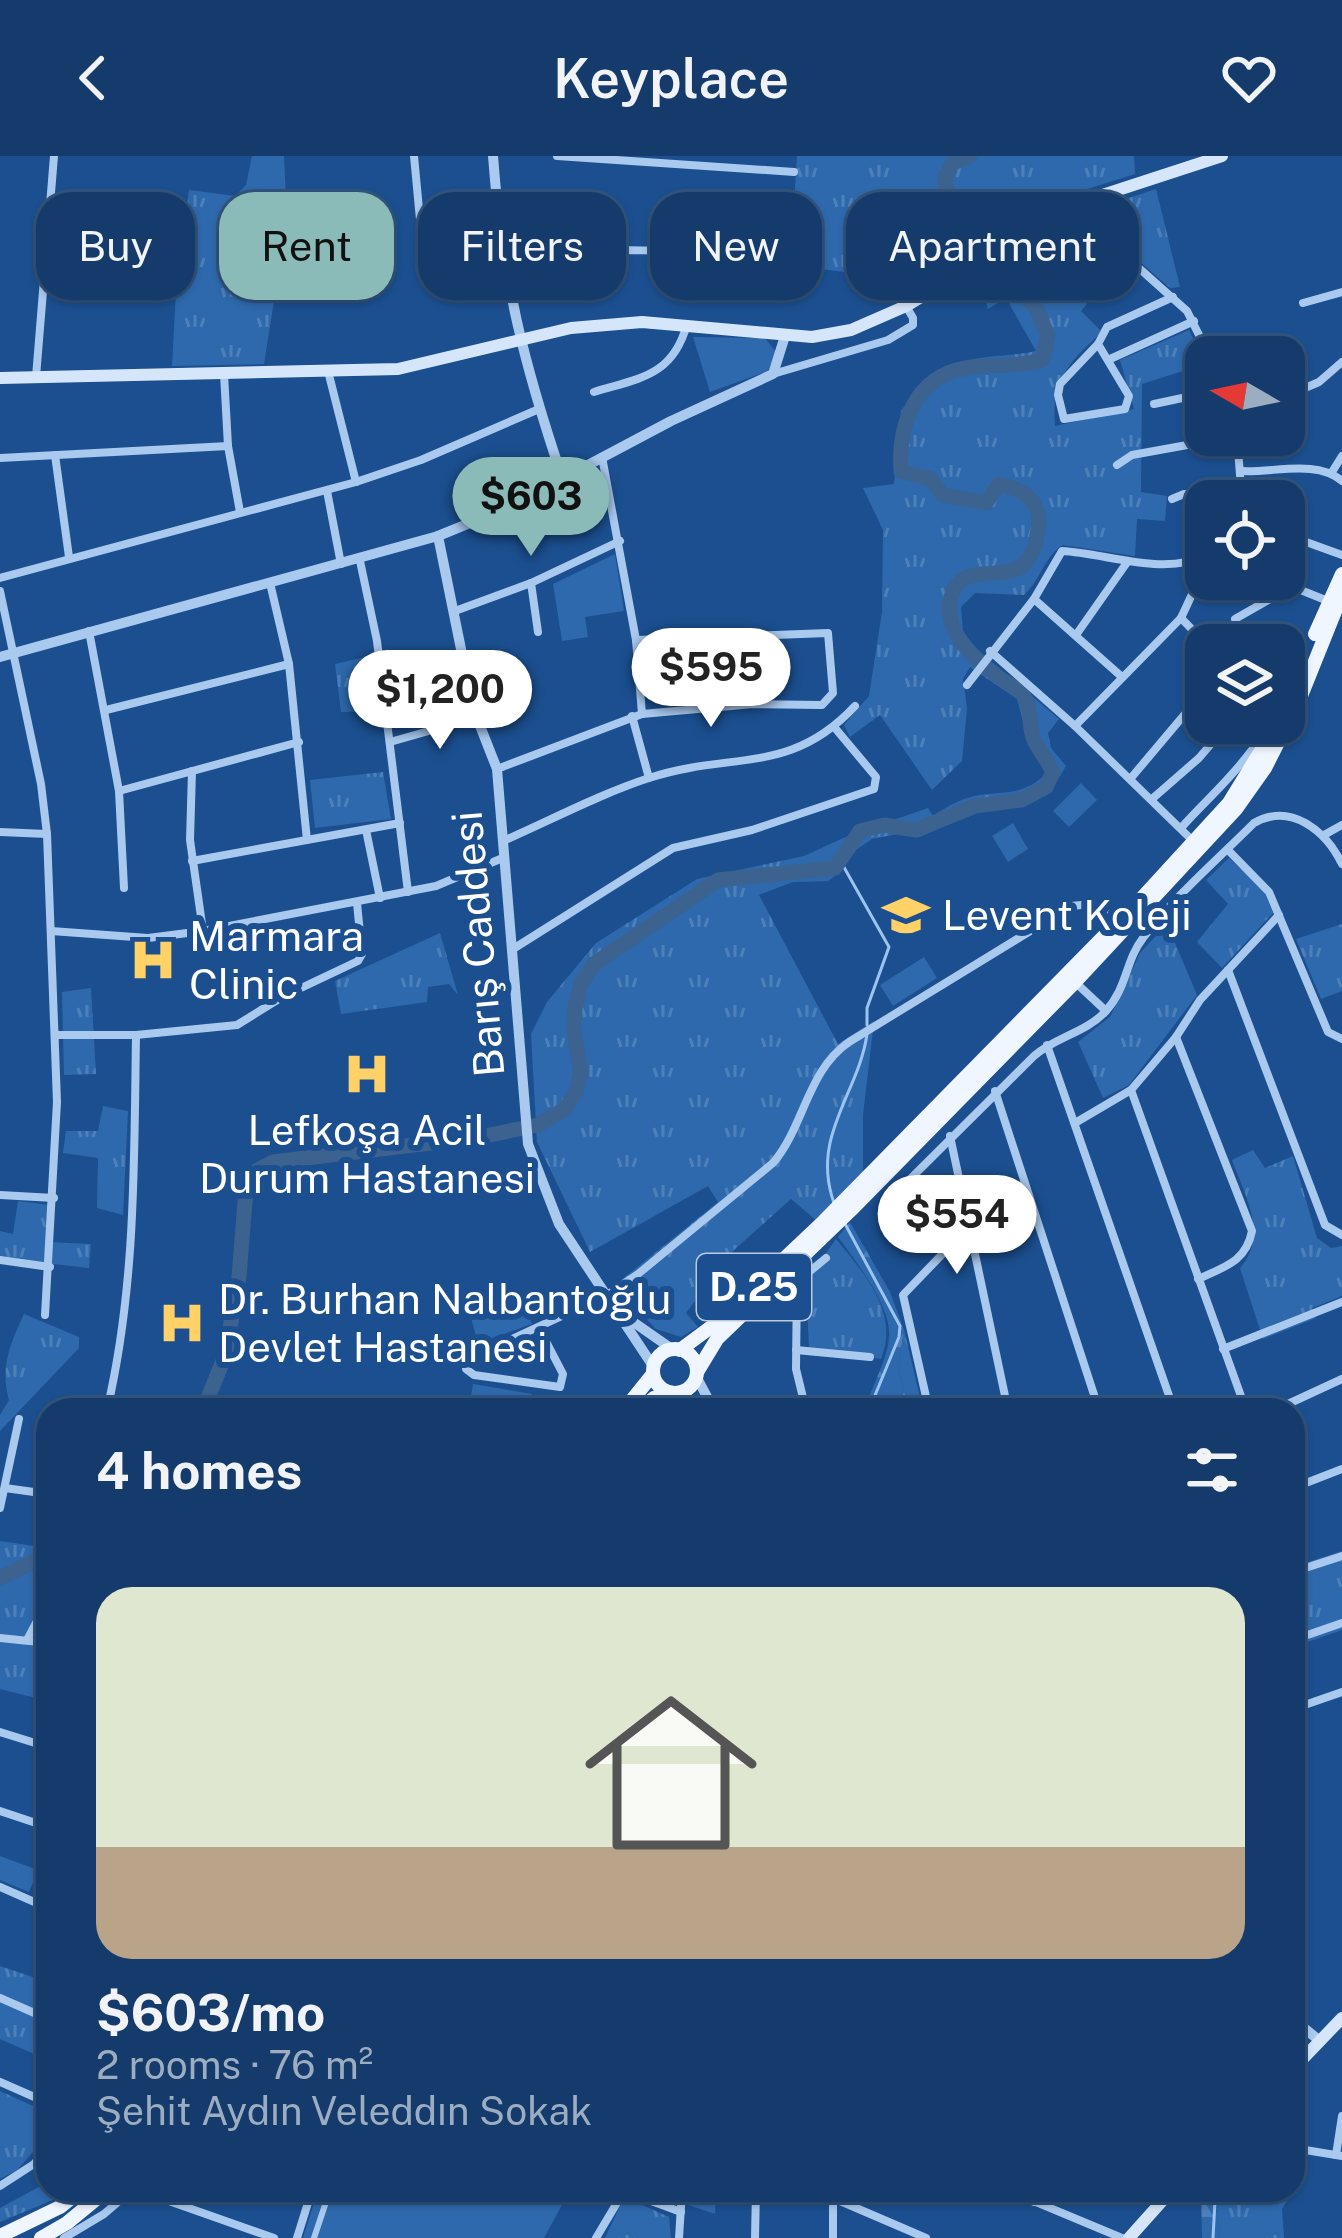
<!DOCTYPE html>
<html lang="en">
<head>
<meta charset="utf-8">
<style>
	body { margin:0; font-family:"Public Sans",sans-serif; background:#214673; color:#f1f3f6; height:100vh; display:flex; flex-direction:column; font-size:45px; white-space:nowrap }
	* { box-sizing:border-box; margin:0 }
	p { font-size:39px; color:#9dadc1 }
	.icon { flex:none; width:66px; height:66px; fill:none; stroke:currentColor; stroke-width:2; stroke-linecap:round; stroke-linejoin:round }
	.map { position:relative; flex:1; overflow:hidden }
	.sheet { position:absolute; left:36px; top:1242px; width:1269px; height:804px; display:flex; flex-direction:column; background:#143b6b; border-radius:36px; box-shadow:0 3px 9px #0004,0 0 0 3px #33557e }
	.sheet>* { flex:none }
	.guide { position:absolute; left:36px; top:36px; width:1272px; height:108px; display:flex; gap:24px }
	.needle { width:78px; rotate:279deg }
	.fabs { position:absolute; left:1185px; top:180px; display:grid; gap:24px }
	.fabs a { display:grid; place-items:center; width:120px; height:120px; border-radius:24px; background:#143b6b; box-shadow:0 3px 9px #0004,0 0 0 3px #33557e; font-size:60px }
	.price { position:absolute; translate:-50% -102px; padding:0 27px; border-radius:42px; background:#fff; color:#222; font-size:39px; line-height:78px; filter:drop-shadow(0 3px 6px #0008) }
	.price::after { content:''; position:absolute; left:50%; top:72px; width:36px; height:27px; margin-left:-18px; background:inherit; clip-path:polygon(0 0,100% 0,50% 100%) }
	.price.current { background:#8bbbb9; color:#111 }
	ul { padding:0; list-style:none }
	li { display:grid; align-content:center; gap:24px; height:636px; padding:0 60px }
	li+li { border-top:3px solid #33557e }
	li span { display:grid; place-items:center; height:372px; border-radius:36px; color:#555 }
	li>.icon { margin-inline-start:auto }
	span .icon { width:216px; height:216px; fill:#fffc; stroke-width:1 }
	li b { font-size:51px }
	h2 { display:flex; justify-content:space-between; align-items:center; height:144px; padding:0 60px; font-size:51px }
	.chip { padding:0 42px; border-radius:36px; background:#143b6b; box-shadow:0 3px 9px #0004,0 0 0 3px #33557e; font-size:42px; line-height:108px }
	.chip.current { background:#8bbbb9; color:#111 }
	header { display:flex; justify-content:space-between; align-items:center; height:156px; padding:0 60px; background:#143b6b; font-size:54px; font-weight:600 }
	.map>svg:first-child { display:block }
</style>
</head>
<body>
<header><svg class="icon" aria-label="back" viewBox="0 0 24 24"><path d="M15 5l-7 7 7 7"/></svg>Keyplace<svg class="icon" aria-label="heart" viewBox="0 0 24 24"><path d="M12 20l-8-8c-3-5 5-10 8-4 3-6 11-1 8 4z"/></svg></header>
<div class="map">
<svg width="1342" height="2082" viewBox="0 0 1342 2082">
	<defs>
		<pattern id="grass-tufts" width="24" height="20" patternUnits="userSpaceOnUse" patternTransform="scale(3)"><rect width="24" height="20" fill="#2e69ad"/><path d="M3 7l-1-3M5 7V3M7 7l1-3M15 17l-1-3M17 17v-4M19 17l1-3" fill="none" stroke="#4d80b9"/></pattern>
		<pattern id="forest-firs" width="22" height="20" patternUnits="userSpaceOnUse" patternTransform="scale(3)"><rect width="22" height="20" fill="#2e69ad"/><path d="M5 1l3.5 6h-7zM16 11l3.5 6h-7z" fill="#4d80b9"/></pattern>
	</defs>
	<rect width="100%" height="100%" fill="#1b4f8f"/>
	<g fill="url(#grass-tufts)">
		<path d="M 252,0 L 284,0 L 287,64 L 264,208 L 172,210 L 176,135 L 189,34 L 235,40 L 246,29 Z"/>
		<path d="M 797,0 L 1134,0 L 1135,18 L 1065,40 L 971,101 L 931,46 L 908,124 L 790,109 Z"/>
		<path d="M 1156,33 L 1180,131 L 1170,132 L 1084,57 Z"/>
		<path d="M 1016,90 L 1044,127 L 1076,109 L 1100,132 L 1081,155 L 1102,176 C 1069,206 1051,224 1055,270 L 1134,253 L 1120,204 L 1189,174 L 1205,208 L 1142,228 L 1141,336 L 1167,340 L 1165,365 L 1137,363 L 1135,400 L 1063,389 C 1045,399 1040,425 1024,439 L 975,437 L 961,451 L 963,477 L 973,490 L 1059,563 L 1048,577 L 1051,592 L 1066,610 L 1054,630 L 1024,649 L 979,654 L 920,681 L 898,678 L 872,683 L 850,698 L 839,717 L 828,725 L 793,726 L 759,739 L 838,888 L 874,865 L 863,959 L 863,1018 L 817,1065 L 791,1043 L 734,1094 L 686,1157 L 698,1171 L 681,1181 L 656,1173 L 614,1130 L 718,1046 L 708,1030 L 590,1096 L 537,986 L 531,878 L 547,846 L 596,787 L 697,723 L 804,700 L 850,679 L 928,652 L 933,660 C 948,650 961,642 980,639 C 1007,635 1024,639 1046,618 L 1046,608 L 1029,587 L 1017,543 L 970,511 L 963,523 L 967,552 L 962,605 L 932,634 L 880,559 L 850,581 L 844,569 L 869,540 L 882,456 L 883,374 L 863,332 L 894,328 L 901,254 C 915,241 928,225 943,215 C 970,197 1006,202 1036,195 L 1006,142 L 988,153 L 978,117 Z"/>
		<path d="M 370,500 L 379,555 L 341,556 L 335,508 Z"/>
		<path d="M 383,616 L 391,663 L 315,672 L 310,624 Z"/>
		<path d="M 1229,702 L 1264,735 L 1273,757 L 1222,812 L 1197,786 L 1228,748 L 1206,724 Z"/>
		<path d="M 1167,768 L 1197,839 L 1129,929 L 1103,942 L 1078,886 L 1110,861 L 1140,797 Z"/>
		<path d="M 1342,768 L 1342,835 L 1321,843 L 1296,783 Z"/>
		<path d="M 440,777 L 458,839 L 449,828 L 428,831 L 427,846 L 341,858 L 335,825 Z"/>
		<path d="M 91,832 L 96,918 L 64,919 L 62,836 Z"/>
		<path d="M 103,950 L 128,955 L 123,1059 L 97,1052 L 98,1002 L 63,997 L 66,975 L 98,975 Z"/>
		<path d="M 1253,994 L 1265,1012 L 1293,1000 L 1317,1082 L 1331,1092 L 1342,1090 L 1342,1140 L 1312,1152 L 1316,1162 L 1263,1183 L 1240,1112 C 1269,1079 1245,1040 1232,1004 Z"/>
		<path d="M 18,1045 L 49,1049 L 47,1086 L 91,1088 L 89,1112 L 0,1102 L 0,1075 L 13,1078 Z"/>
		<path d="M 836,1083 C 864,1117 900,1157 881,1203 L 809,1192 L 806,1124 Z"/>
		<path d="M 517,1131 L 532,1168 L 478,1187 L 470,1158 Z"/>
		<path d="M 24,1158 L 79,1181 L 79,1192 L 0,1275 L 0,1259 L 9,1244 C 0,1211 10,1188 24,1158 Z"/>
		<path d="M 904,1174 L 923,1254 L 909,1254 L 898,1211 Z"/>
		<path d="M 473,1228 L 532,1238 L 532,1254 L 469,1254 Z"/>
		<path d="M 44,1343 L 48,1344 L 48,1439 L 28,1489 L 48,1494 L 48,1545 L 0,1533 L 0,1385 L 34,1390 Z"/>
		<path d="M 1342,1395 L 1342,1474 L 1293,1491 L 1293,1411 Z"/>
		<path d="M 0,1700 L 38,1714 L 29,1736 L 0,1724 Z"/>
		<path d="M 0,1810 L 48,1826 L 48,1904 L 0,1883 Z"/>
		<path d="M 48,1922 L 48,1979 L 17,2014 L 0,2023 L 0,1935 L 33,1950 Z"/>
		<path d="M 48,2026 L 48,2034 L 65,2034 L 55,2043 L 0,2066 L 0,2052 Z"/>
		<path d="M 1294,2033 L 1282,2053 L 1284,2082 L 1220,2082 L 1214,2034 Z"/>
		<path d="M 645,2034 L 716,2034 L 715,2058 Z"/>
		<path d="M 629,2043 L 669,2061 L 671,2082 L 605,2082 L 622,2046 Z"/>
	</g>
	<g fill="url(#forest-firs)">
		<path d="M 850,1066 L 890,1136 L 904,1174 L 898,1211 L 909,1254 L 865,1254 C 871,1231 887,1205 889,1182 C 893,1152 855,1104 838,1081 Z"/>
		<path d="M 1201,2034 L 1214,2034 L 1220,2082 L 1202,2082 Z"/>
	</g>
	<g fill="#2e69ad">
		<path d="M 693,181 L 765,182 L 776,196 L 768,215 L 710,236 Z"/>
		<path d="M 615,398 L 624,455 L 585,461 L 588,481 L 562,485 L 553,428 Z"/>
		<path d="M 1081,627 L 1097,644 L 1069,671 L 1053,655 Z"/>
		<path d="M 1013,667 L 1028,693 L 1008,706 L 992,680 Z"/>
		<path d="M 924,801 L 937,822 L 893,850 L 880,829 Z"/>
		<path d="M 318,2034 L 570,2034 L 544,2082 L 303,2082 Z"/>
	</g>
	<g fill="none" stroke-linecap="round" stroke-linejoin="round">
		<g stroke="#9cc4f0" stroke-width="3">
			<path d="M 841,706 L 889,791 L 867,852 L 867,869"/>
			<path d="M 834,1047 C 810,980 859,937 867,878"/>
			<path d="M 844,1066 L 900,1170 L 899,1181 L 869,1254"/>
			<path d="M 1212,2034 L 1215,2045 L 1213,2082"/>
		</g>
		<g stroke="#3c6290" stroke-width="15">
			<path d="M 203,1254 L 225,1200 L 239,1121 L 246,1033 L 254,1016 L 273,1006 L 480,981 L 538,969 L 565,953 L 576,936 L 581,917 L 573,870 L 575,852 L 581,828 L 594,808 L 718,724 L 835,712 L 860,675 L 884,669 L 916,674 L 975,650 L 1022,644 L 1046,631 L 1053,616 C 1048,605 1039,595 1034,584 C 1028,571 1032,550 1023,539 C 1019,533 1007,527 1001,523 C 976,505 941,475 951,441 C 965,393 1028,446 1037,379 C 1039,371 1040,360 1036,352 C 1031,337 1013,331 999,328 L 986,347 L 943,339 L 931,323 L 901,315 C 898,270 914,221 966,212 C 992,207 1017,212 1042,204 L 1048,180 L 1036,151 L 993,111 L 977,72 L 945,30 L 945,21 L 953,7 L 970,0"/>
			<path d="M 0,1422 L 48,1399"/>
		</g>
		<path stroke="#a9c9ee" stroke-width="6" d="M 314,2082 L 330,2034"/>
		<g stroke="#a9c9ee" stroke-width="8">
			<path d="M 414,0 L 422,85"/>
			<path d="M 557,0 L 794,16"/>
			<path d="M 1075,48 L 1084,63 L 1187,155 L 1210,201"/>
			<path d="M 504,101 C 600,90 685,94 781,102"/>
			<path d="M 43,127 L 168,132 C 179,116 184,78 174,63 L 48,60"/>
			<path d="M 1303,147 L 1342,136"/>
			<path d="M 1098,188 L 1129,240 L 1125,253 L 1064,263 L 1058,239 L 1060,228 L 1098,188 L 1107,171 L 1173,141"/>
			<path d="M 1110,203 L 1194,165"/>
			<path d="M 328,215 L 356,326"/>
			<path d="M 224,218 L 228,290 L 240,356"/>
			<path d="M 773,218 L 888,184 L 913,169 L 913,162 L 906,150"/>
			<path d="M 36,221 L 54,0"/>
			<path d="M 594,236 C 640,222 673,220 687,168"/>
			<path d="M 1284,241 L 1319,226 L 1342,206"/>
			<path d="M 1154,248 L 1206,237"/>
			<path d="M 1237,281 L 1242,344"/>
			<path d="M 55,299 L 69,401"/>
			<path d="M 602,301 L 636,484 L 642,558"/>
			<path d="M 0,302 L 228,290"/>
			<path d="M 1117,309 L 1132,299 L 1237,280"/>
			<path d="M 1242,315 C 1273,317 1317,303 1342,325"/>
			<path d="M 1332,316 L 1342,300"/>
			<path d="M 327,335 L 341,408"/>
			<path d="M 1172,343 L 1184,338 L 1242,343"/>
			<path d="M 1284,378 L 1342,399"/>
			<path d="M 360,405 L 377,485 L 408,736"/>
			<path d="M 0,422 L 356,326 L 421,304 L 539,253"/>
			<path d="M 1273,423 L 1328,445"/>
			<path d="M 270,427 L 289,508 L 307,684"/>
			<path d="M 531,427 L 538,476"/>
			<path d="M 0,435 L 41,628 L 47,678 L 57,946 L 45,1159"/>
			<path d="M 1034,443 L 1122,521"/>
			<path d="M 455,455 L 531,427 L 620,385"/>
			<path d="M 1181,462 L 1207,489"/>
			<path d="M 1235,463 L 1277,439 L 1287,428"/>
			<path d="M 89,475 L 119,635 L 124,732"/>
			<path d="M 1076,479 L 1128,405"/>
			<path d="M 990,495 L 1075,570 L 1194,686"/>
			<path d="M 967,529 L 1034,443 L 1062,395 C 1106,397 1165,421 1206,399"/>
			<path d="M 106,554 L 289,508"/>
			<path d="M 632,560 L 649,622"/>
			<path d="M 1075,570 L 1181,462 L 1194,434 L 1193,406"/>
			<path d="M 390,586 L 478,561"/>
			<path d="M 497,613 L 642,558 L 753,548 L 822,549 L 833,537 L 828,477 L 636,484"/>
			<path d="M 192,615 L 190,684 L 203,775"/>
			<path d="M 1131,622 L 1206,533"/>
			<path d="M 119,635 L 299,586"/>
			<path d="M 1152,643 L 1199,602 L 1229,567"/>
			<path d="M 1181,672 C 1206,644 1229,625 1252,594"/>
			<path d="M 366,674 L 380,742"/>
			<path d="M 0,676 L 47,678"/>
			<path d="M 1324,679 L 1342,669"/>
			<path d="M 503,685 C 551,664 600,638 649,622 C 731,595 790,620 855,550"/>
			<path d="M 1228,694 L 1269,736 L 1328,876 L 1342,883"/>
			<path d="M 192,705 L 400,667"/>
			<path d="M 51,775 L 148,782 L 203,775 L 436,730 L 505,701"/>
			<path d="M 513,793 L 673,692 L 752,674 L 874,633 L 876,621 L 835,572"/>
			<path d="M 1228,814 L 1325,1069 L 1342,1079"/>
			<path d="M 1076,827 L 1106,855"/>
			<path d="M 56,879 L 136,879 L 237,869 L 282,841 L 358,805 L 362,798 L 357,747"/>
			<path d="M 1176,881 L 1252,1075 C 1246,1106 1224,1111 1198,1123"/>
			<path d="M 1047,889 L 1174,1254"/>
			<path d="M 1131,934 L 1246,1254"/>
			<path d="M 995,935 L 1099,1254"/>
			<path d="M 1075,967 L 1131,934 L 1176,881 L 1200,844 L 1279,759"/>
			<path d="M 950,980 L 1008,1254"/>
			<path d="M 0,1039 L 54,1042"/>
			<path d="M 885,1048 L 1034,900 C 1055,881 1085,877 1105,856 C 1128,831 1125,805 1143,782 C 1171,744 1220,701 1254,667 C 1291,646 1326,675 1342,708"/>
			<path d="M 0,1104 L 50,1111"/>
			<path d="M 794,1110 L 797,1122 L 796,1213 L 806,1254"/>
			<path d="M 798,1125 L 826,1102"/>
			<path d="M 539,1172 L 563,1218 L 560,1231 L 474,1219 L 466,1213 L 467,1206 L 473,1201 L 607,1139 L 638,1118 L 773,1007 C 805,969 807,915 849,886 L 1071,750 L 1092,748 L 1119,763"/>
			<path d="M 1223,1193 L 1342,1146"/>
			<path d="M 796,1194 L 870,1201"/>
			<path d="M 107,1254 C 136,1130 134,1006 136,879"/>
			<path d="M 929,1254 L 903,1139 L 954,1086 L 970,1079"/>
			<path d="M 1275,1254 L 1342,1223"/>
			<path d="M 5,1332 L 48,1338"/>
			<path d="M 1293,1332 L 1342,1313"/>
			<path d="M 0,1352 L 19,1263"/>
			<path d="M 1293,1416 L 1342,1400"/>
			<path d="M 0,1482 L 48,1487"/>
			<path d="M 28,1482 L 48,1444"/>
			<path d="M 1293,1484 L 1342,1467"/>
			<path d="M 1293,1553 L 1342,1536"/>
			<path d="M 0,1576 L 48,1591"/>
			<path d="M 0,1655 L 48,1671"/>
			<path d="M 37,1666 L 48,1638"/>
			<path d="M 0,1731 L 48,1752"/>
			<path d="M 0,1842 L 48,1863"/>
			<path d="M 0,1926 L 48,1947"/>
			<path d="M 1293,1992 L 1342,2000"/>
			<path d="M 1336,1999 L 1342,1960"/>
			<path d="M 0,2030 L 34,2008 L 48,1991"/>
			<path d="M 155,2034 L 166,2044 L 274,2082"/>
			<path d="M 833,2034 L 833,2082"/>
			<path d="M 1007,2034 L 1122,2082"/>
			<path d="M 833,2042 L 926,2082"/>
			<path d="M 1034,2046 L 1038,2034"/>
			<path d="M 64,2082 L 104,2058 L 132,2034"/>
			<path d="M 297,2082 L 312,2034"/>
			<path d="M 596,2082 L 624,2035 L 681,2056"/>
			<path d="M 679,2082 L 682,2034"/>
			<path d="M 755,2082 L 756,2034"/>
		</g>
		<g stroke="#a9c9ee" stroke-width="10">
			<path d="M 493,0 C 502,122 524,209 563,324"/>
			<path d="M 438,380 L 473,552 L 497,613 L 528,988 L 559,1068 L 653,1210"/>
			<path d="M 0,501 L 438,380 L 509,351 L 671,265 L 773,218 L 785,180"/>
			<path d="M 629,1163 L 672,1193"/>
			<path d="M 696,1220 L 714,1254"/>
			<path d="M 678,1237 L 708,1254"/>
			<path d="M 1293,1863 L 1320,1885"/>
		</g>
		<g stroke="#d6e6fa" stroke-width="12">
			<path d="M 0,222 L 398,213 L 571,172 L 642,166 L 812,181 L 851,174 L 906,150 L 1075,48 L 1222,0"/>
			<path d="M 1293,1913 L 1342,1862"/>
			<path d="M 1129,2082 L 1172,2034"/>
		</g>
		<g stroke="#f0f6ff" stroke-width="14">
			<path d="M 1315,478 L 1342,418"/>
			<path d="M 1142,742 L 1229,647 L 1278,567"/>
			<circle cx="675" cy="1215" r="22"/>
			<path d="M 680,1194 L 715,1168 L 824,1065 L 1122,762"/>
			<path d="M 697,1216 L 717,1183 L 851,1054 L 1075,826 L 1236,653 L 1265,612 L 1299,545 L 1342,438"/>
			<path d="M 624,1254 L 653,1218"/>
			<path d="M 639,1254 L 654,1242 L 669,1237"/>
			<path d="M 0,2080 L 60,2051 L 81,2034"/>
			<path d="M 41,2082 L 67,2067 L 107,2034"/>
		</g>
	</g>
	<defs>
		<symbol id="university-bare" viewBox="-9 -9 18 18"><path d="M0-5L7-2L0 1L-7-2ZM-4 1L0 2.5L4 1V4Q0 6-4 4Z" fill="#ffd166" stroke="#1b4f8f" stroke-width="2.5" paint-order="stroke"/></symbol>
		<symbol id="hospital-bare" viewBox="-9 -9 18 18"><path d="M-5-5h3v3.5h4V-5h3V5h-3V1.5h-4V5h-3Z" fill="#ffd166" stroke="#1b4f8f" stroke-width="2.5" paint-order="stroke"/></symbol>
	</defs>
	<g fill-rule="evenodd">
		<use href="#university-bare" x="873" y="726" width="66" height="66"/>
		<use href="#hospital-bare" x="120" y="771" width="66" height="66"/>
		<use href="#hospital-bare" x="334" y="885" width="66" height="66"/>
		<use href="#hospital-bare" x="149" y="1134" width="66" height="66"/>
	</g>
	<g text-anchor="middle" stroke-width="12" stroke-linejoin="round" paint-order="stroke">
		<rect fill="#1b4f8f" stroke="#bbcadd" stroke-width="3" x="697" y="1098" width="114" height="66" rx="9"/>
		<g font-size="39" font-weight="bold" fill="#fff">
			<text x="754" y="1145">D.25</text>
		</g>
		<g font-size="42" fill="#fff" stroke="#1b4f8f" text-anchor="start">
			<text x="942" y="774">Levent Koleji</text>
			<text x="189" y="795">Marmara<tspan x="189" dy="48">Clinic</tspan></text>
			<text x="367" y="989" text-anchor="middle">Lefkoşa Acil<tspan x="367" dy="48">Durum Hastanesi</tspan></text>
			<text x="218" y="1158">Dr. Burhan Nalbantoğlu<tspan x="218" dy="48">Devlet Hastanesi</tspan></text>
		</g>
		<g font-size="42" fill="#fff" stroke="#1b4f8f">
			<text transform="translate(478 788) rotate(-95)" y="15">Barış Caddesi</text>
		</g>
	</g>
</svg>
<div class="fabs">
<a><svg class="needle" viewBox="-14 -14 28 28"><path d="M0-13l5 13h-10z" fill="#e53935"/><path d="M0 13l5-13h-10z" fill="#9dadc1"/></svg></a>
<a><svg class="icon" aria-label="locate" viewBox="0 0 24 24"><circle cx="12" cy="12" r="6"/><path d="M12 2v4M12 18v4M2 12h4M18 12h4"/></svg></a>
<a><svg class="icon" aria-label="layers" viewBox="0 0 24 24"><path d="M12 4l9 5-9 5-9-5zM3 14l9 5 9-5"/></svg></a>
</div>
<b class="price current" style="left:531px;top:403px">$603</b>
<b class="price" style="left:711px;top:574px">$595</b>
<b class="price" style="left:440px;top:596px">$1,200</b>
<b class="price" style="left:957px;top:1121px">$554</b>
<div class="guide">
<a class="chip">Buy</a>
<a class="chip current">Rent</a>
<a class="chip">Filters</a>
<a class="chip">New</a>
<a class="chip">Apartment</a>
</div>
<section class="sheet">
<h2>4 homes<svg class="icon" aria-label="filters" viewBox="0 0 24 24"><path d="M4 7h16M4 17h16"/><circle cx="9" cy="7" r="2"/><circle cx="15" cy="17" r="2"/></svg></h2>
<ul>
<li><span style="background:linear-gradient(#dfe7d0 70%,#b9a48a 0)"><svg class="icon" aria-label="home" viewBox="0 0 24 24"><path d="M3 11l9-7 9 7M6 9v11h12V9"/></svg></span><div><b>$603/mo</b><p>2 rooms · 76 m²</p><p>Şehit Aydın Veleddın Sokak</p></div></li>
</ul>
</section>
</div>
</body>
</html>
